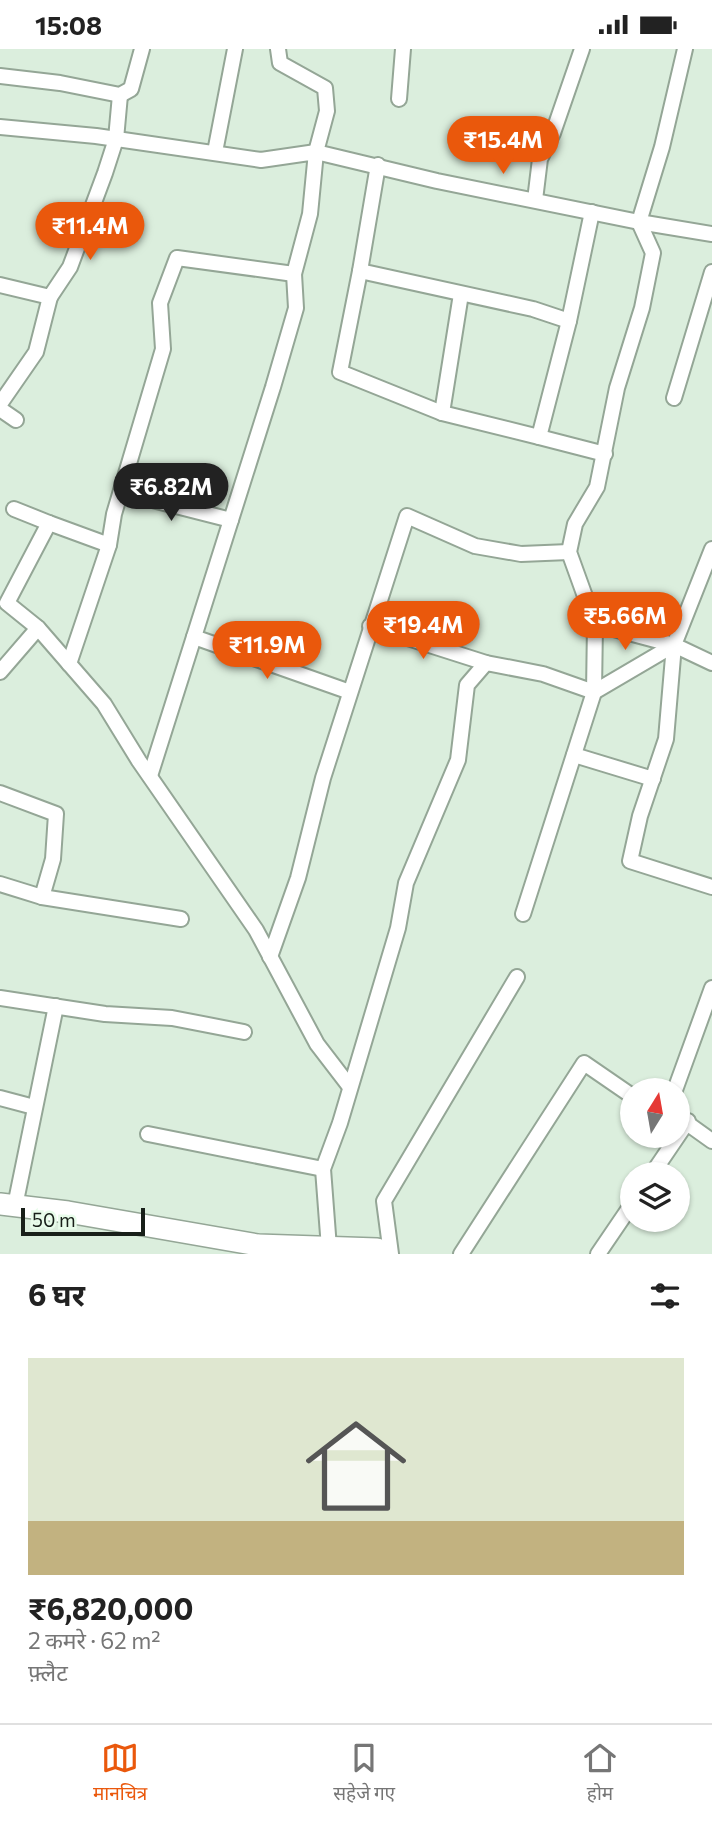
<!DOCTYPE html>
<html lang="hi">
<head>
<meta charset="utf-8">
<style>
	body { margin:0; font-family:Commissioner,"Noto Sans Devanagari",sans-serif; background:#f6f6f6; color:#222; height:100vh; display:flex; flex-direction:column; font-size:26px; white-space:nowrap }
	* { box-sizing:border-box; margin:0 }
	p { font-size:23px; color:#767676 }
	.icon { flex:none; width:38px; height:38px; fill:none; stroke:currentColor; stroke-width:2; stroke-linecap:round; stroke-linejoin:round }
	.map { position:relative; height:1205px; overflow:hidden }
	.details { display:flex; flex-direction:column; background:#fff; flex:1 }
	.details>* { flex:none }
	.needle { width:46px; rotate:11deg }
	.buttons { position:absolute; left:620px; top:1029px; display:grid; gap:14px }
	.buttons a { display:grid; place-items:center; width:70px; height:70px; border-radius:50%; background:#fff; box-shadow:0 2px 5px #0004; font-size:35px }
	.scale { position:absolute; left:21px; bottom:18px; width:124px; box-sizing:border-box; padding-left:7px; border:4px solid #181f19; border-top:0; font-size:19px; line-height:24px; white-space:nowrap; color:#181f19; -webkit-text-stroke:5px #e8fcea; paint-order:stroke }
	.price { position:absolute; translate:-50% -60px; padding:0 16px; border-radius:24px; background:#ea580c; color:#fff; font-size:23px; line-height:46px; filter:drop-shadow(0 2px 4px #0008) }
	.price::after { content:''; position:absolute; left:50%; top:42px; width:21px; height:16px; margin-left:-10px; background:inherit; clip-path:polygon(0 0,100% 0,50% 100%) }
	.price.on { background:#222; color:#fff }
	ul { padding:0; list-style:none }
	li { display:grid; align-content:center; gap:14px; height:371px; padding:0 28px }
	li+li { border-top:2px solid #e0e0e0 }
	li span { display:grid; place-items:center; height:217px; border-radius:0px; color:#555 }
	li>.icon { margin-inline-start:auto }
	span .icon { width:126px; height:126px; fill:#fffc; stroke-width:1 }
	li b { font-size:30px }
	h2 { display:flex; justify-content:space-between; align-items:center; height:84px; padding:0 28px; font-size:30px }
	.status { display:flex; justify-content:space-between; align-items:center; height:49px; padding:0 35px; background:#fff; direction:ltr }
	.status svg { height:19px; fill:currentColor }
	.tabs { display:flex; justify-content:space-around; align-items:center; height:98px; border-top:2px solid #e0e0e0; background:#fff; font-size:19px; color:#767676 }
	.tabs a { display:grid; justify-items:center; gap:4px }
	.tabs .on { color:#ea580c }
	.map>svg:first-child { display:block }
</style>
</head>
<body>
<div class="status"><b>15:08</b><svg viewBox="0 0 49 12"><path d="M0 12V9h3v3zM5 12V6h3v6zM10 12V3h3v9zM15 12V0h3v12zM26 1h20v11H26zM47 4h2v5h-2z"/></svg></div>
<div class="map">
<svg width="712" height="1205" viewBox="0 0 712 1205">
	<rect width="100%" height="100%" fill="#dbeedd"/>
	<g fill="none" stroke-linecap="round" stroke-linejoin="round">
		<defs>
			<g id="street">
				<path d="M 278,0 L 280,14 L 325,39 L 327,62 L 316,103 L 437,132 L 639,173 L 662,98 L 685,0"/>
				<path d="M 0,27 L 60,34 L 120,46 L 131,40 L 142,0"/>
				<path d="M 399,50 L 403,0"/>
				<path d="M 0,78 L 96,87 L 261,111 L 316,103 L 310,165 L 294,225 L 177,209 L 160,254 L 163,300 L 114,465 L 109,496 L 49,474 L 7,554 L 38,579 L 104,655 L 139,712 L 256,881 L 317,995 L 350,1038"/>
				<path d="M 215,103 L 235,0"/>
				<path d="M 378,116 L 360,222 L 533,260 L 569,272 L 539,388 L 605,405"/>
				<path d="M 535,151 L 540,110 L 553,84 L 582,0"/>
				<path d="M 639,173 L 653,204 L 642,259 L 617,339 L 597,438 L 575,475 L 569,503 L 595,575 L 674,596"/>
				<path d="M 639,173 L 712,185"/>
				<path d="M 360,222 L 340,323 L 442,364 L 539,388"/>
				<path d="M 0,236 L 50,248 L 70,218 L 105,124 L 116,90 L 120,46"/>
				<path d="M 569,272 L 592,163"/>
				<path d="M 674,349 L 712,223"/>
				<path d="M 0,355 L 36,303 L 50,248"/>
				<path d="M 0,360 L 16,371"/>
				<path d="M 442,364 L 461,245"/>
				<path d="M 121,443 L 231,471"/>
				<path d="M 14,460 L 49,474"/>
				<path d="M 712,500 L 674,596 L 712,614"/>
				<path d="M 370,577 L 486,614"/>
				<path d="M 194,588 L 350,643"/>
				<path d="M 674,596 L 666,690 L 640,767 L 630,812 L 712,838"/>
				<path d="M 69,615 L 109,496"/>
				<path d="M 0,623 L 38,579"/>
				<path d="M 594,643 L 674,596"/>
				<path d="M 574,706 L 653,730"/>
				<path d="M 150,727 L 273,338 L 296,259 L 294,225"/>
				<path d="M 0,744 L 56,765 L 53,810 L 42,848 L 181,870"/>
				<path d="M 0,835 L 42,848"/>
				<path d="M 523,865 L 594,643 L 595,575"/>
				<path d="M 270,908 L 298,829 L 323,729 L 407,467 L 475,497 L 521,505 L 569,503"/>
				<path d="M 0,949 L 105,965 L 172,969 L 244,983"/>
				<path d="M 675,1041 L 712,939"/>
				<path d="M 0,1049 L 34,1058"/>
				<path d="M 677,1067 L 712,1092"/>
				<path d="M 148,1085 L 323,1120"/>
				<path d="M 652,1125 L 688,1072"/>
				<path d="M 15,1157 L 56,957"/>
				<path d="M 329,1199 L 323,1120 L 340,1074 L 398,879 L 406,834 L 458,711 L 467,636 L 486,614 L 543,625 L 594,643"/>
				<path d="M 391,1205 L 384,1152 L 517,928"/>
				<path d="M 461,1205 L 584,1014 L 632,1047"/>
				<path d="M 598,1205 L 632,1155"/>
			</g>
			<path id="secondary" d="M 0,1155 L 68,1163 L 258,1196 L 377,1200 L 382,1205"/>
		</defs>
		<use href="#street" stroke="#94a696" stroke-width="18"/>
		<use href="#secondary" stroke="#94a696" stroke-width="24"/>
		<use href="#street" stroke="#fff" stroke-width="14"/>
		<use href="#secondary" stroke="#fff" stroke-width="21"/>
	</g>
</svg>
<div class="buttons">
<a><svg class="needle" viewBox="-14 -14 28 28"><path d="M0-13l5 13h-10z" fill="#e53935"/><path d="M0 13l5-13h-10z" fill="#767676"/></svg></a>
<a><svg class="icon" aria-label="layers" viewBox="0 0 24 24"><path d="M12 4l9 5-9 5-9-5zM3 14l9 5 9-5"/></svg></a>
</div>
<div class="scale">50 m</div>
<b class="price" style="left:503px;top:127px">₹15.4M</b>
<b class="price" style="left:90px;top:213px">₹11.4M</b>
<b class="price on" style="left:171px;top:474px">₹6.82M</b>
<b class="price" style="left:625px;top:603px">₹5.66M</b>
<b class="price" style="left:423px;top:612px">₹19.4M</b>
<b class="price" style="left:267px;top:632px">₹11.9M</b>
</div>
<section class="details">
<h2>6 घर<svg class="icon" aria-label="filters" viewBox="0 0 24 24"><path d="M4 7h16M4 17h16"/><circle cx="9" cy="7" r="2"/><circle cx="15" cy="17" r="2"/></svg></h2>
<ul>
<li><span style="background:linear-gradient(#dfe7d0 75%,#c2b280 0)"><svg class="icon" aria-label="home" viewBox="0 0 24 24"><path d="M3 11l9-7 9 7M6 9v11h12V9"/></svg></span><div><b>₹6,820,000</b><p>2 कमरे · 62 m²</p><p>फ़्लैट</p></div></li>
</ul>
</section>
<nav class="tabs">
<a class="on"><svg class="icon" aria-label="map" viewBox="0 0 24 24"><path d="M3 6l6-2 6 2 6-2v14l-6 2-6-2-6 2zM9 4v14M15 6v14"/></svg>मानचित्र</a>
<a><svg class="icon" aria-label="saved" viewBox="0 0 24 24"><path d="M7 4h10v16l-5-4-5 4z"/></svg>सहेजे गए</a>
<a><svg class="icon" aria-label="home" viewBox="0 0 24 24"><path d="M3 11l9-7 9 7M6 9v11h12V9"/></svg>होम</a>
</nav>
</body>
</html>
